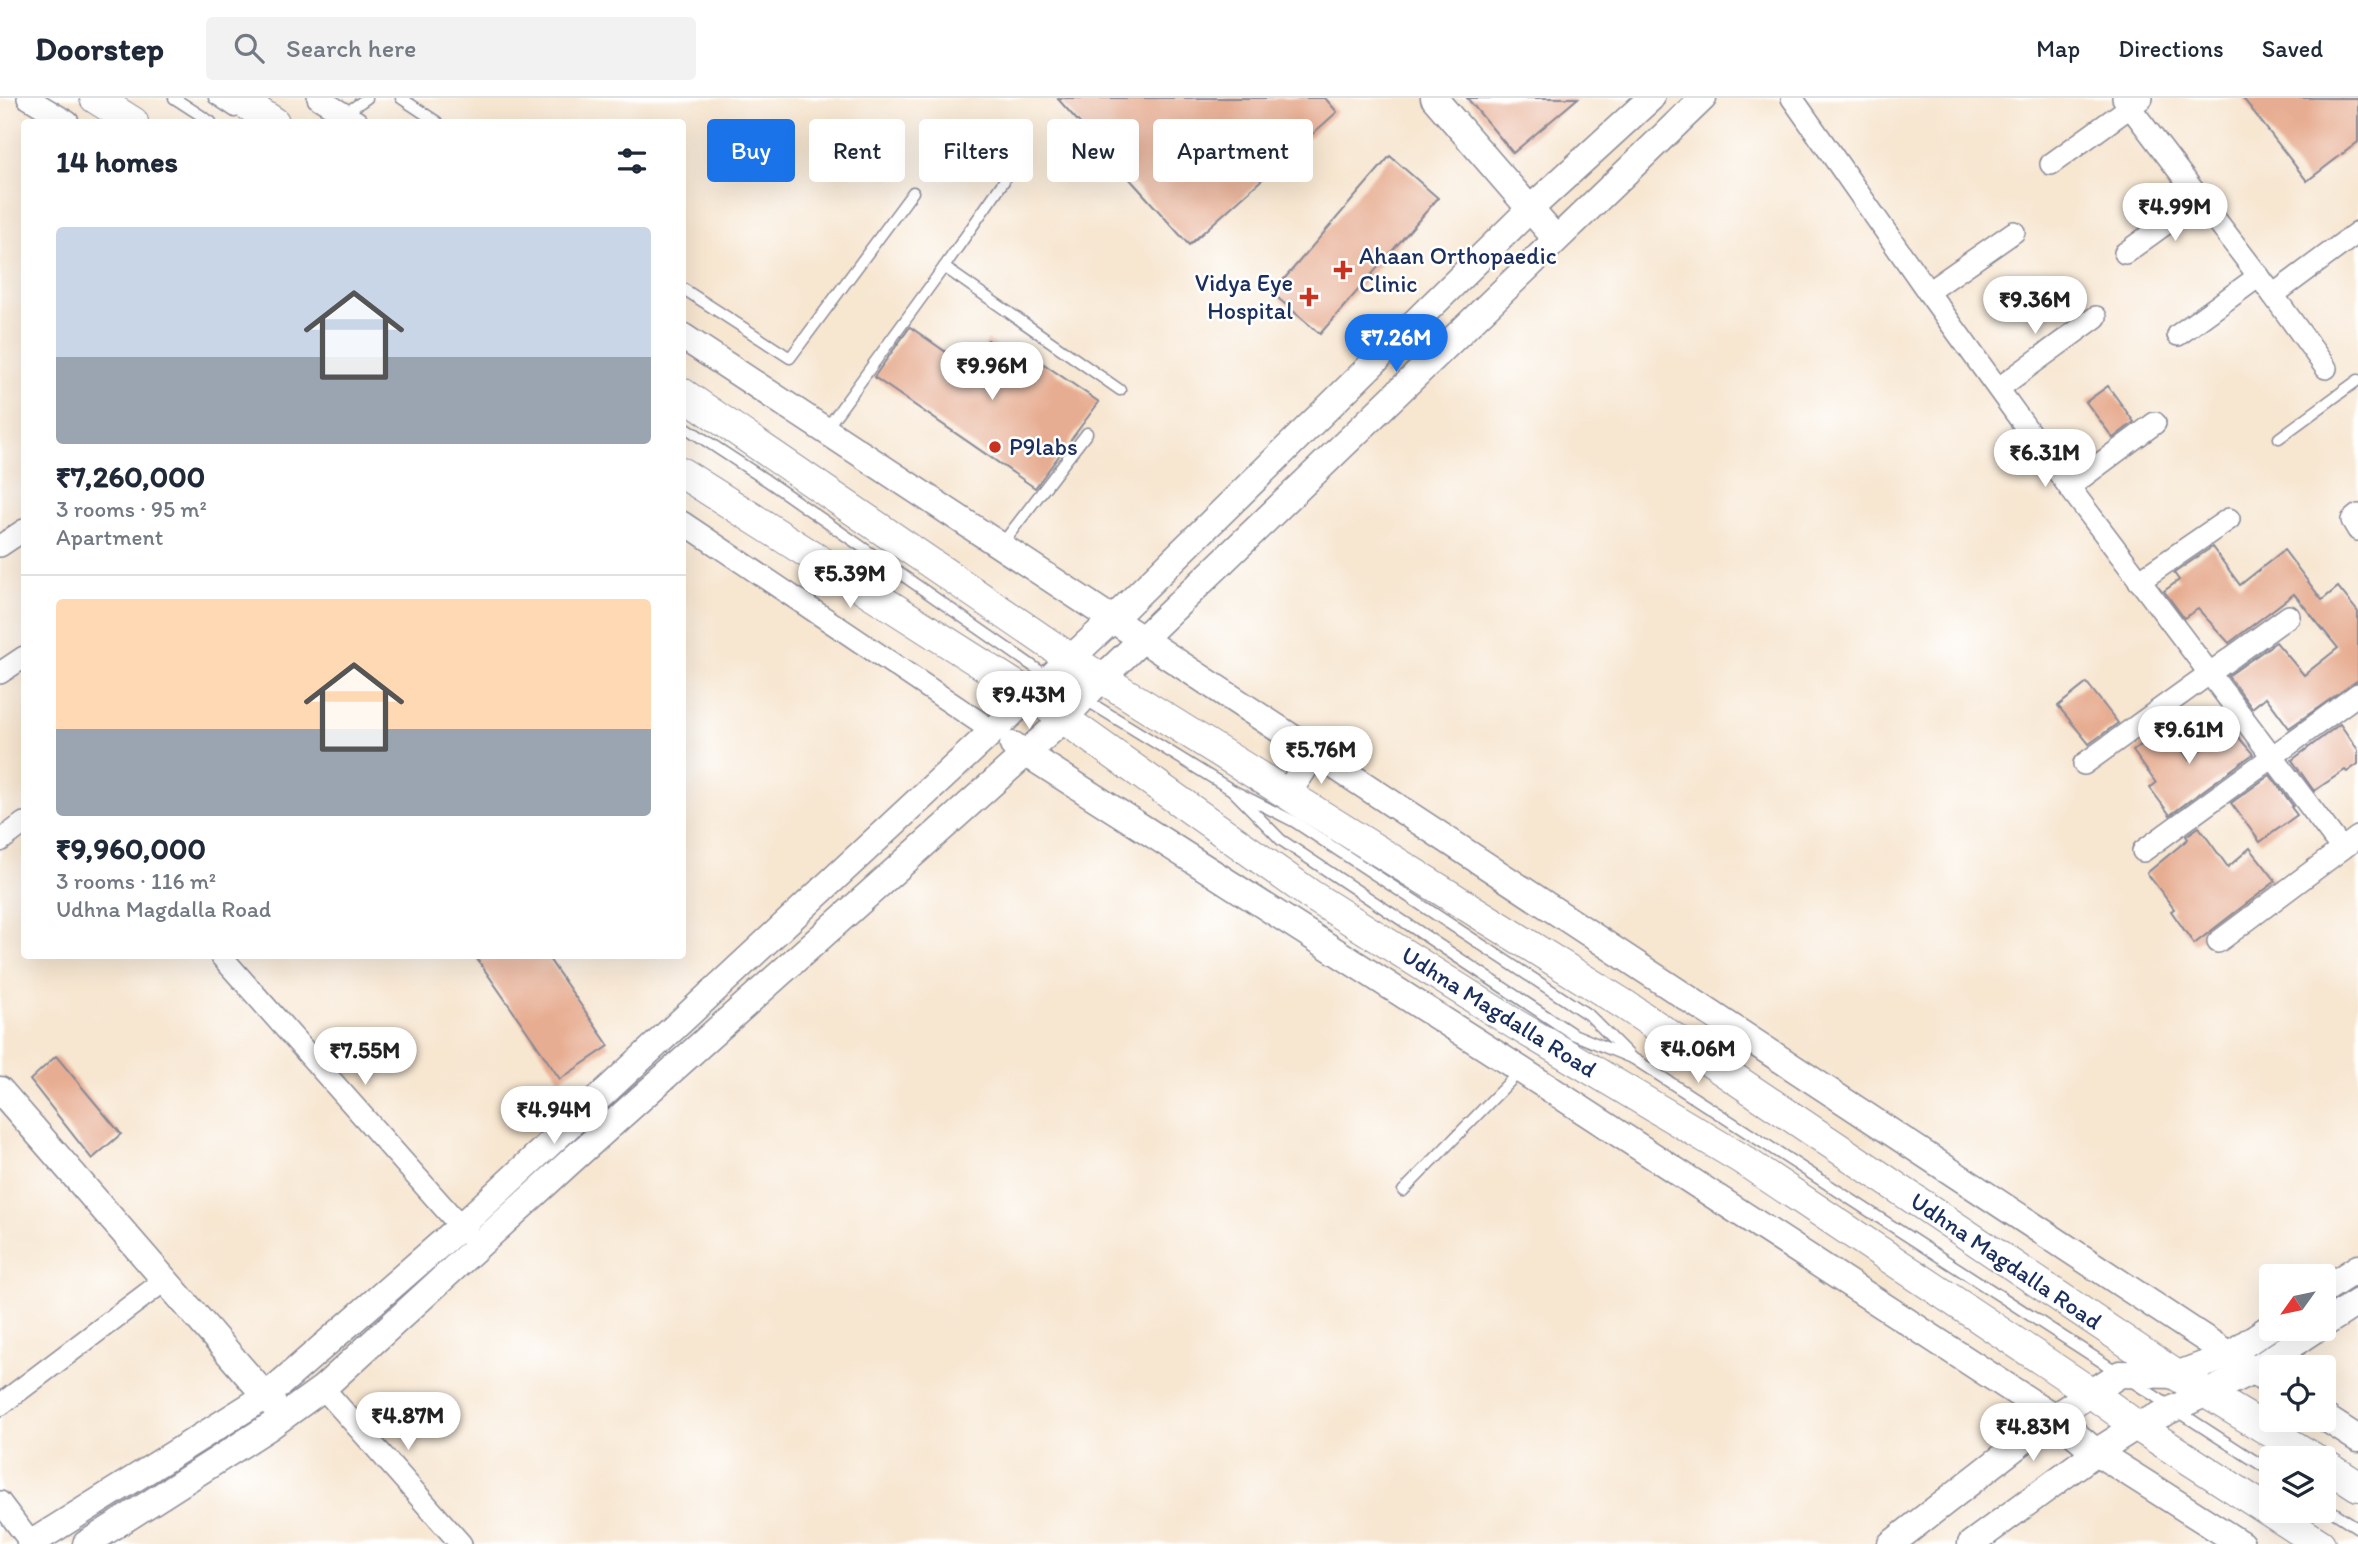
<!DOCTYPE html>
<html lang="en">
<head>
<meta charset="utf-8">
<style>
	body { margin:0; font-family:Itim,sans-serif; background:#f2f2f3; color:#1f2937; height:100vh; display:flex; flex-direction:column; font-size:26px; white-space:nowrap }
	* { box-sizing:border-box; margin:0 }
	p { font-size:23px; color:#747a83 }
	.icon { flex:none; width:38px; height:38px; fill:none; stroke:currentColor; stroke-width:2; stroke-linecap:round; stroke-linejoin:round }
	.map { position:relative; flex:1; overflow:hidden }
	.side { position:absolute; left:21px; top:21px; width:665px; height:840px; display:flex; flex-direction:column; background:#fff; border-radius:7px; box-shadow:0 7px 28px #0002 }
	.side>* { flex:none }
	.banner { position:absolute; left:707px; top:21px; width:665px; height:63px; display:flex; gap:14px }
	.needle { width:46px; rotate:237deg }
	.buttons { position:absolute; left:2259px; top:1166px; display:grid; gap:14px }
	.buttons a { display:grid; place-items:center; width:77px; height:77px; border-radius:7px; background:#fff; box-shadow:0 7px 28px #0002; font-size:35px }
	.price { position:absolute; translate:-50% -60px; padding:0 16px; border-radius:24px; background:#fff; color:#222; font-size:23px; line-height:46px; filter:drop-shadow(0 2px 4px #0008) }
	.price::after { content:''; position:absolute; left:50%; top:42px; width:21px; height:16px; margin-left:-10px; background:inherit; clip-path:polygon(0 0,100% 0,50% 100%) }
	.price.active { background:#1a73e8; color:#fff }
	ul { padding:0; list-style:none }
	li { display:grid; align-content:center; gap:14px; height:371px; padding:0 35px }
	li+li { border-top:2px solid #e0e1e3 }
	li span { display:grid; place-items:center; height:217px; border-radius:7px; color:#555 }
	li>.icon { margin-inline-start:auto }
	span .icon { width:126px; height:126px; fill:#fffc; stroke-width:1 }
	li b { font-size:30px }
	h2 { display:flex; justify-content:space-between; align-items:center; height:84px; padding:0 35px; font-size:30px }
	.chip { padding:0 24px; border-radius:7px; background:#fff; box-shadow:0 7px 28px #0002; font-size:24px; line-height:63px }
	.chip.active { background:#1a73e8; color:#fff }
	header { display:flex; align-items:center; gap:42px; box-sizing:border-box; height:98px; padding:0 35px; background:#fff; border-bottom:2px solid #e0e1e3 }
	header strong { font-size:33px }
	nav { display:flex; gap:38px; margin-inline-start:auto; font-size:24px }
	.search { width:490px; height:63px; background:#f2f2f3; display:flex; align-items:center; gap:18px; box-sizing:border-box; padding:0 24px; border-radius:7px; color:#747a83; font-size:26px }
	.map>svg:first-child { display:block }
</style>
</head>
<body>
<header>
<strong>Doorstep</strong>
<div class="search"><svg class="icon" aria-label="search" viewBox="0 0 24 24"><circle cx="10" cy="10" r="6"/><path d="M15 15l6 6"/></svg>Search here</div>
<nav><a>Map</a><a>Directions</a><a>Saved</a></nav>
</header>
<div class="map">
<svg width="2358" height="1446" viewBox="0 0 2358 1446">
	<rect width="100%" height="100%" fill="#fff"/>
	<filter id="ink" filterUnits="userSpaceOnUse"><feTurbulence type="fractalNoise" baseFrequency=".0143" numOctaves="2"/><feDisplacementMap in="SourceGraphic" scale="14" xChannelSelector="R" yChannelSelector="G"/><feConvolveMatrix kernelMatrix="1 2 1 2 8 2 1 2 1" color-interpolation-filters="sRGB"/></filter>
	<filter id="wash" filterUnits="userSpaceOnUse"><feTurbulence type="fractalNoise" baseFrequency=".00686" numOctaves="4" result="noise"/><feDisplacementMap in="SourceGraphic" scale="28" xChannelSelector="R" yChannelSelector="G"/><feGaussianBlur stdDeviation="1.57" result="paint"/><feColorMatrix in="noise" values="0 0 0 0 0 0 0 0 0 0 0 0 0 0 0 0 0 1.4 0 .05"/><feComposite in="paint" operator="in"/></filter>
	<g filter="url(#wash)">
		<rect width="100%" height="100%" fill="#f7e6d0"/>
		<g id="blocks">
			<g fill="#e7ad92">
				<path d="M 1057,0 L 1325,0 L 1337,14 L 1189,147 Z"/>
				<path d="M 1467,0 L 1578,0 L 1513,55 Z"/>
				<path d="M 2243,0 L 2358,0 L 2358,44 L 2307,83 Z"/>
				<path d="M 1390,58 L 1438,100 L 1320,236 L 1272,195 Z"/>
				<path d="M 910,229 L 969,270 L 988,242 L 1023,266 L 1029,256 L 1099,304 L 1035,390 L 874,279 Z"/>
				<path d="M 2108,288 L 2134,324 L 2113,340 L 2086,304 Z"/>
				<path d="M 2212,449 L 2240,487 L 2284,452 L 2322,502 L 2338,489 L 2358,514 L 2358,582 L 2289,630 L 2266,599 L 2252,610 L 2228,578 L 2276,544 L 2304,577 L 2338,550 L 2294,496 L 2229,545 L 2198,511 L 2184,520 L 2164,493 L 2179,482 L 2174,475 Z"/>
				<path d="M 2087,585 L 2118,625 L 2089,646 L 2058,608 Z"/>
				<path d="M 2340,626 L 2358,652 L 2358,666 L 2347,674 L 2345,672 L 2314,693 L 2292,662 Z"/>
				<path d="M 2229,628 L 2253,656 L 2170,717 L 2150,690 L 2156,685 L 2133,653 L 2165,629 L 2189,662 Z"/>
				<path d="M 2270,677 L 2293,708 L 2291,709 L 2297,717 L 2260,744 L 2231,705 Z"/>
				<path d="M 2199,729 L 2228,769 L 2250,750 L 2276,783 L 2194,846 L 2171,813 L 2174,811 L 2147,775 L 2188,741 L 2186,738 Z"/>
				<path d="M 475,858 L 547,858 L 609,948 L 560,981 Z"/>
				<path d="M 56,958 L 121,1036 L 92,1061 L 30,982 Z"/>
			</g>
		</g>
	</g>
	<g filter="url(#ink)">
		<use href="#blocks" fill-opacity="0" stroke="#898a97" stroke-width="2"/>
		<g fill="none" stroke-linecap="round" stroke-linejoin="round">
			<defs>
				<g id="service">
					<path d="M 174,0 L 211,24"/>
					<path d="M 214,0 L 235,14"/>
					<path d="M 401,0 L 437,24"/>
					<path d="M 344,16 L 367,0"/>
					<path d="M 944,169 L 1120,292"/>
					<path d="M 682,190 L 790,260 L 913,94"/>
					<path d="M 682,327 L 766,382 L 1047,578 L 1232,692 L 1295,724 L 1590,918 L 1629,957"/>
					<path d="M 826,331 L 944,169 L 1004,83"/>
					<path d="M 2279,340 L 2358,282"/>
					<path d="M 1001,447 L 1087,335"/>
					<path d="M 1232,692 L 1281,742 L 1573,936 L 1634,961 L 2272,1374"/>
					<path d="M 1403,1093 L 1521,972"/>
					<path d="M 2324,1408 L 2358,1430"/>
				</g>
				<g id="minor">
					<path d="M 28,0 L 68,24"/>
					<path d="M 318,0 L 357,24"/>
					<path d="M 1792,0 L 1928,194 L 2069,389 L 2342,751"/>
					<path d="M 2142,0 L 2130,9 L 2273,197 L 2358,134"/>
					<path d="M 2051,66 L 2130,9 L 2123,0"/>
					<path d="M 2125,155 L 2200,101"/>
					<path d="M 1928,194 L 2014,134"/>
					<path d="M 2273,197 L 2326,270"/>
					<path d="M 2178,237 L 2259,178"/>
					<path d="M 1999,290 L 2096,219"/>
					<path d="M 2069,389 L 2155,325"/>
					<path d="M 2358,417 L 2352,422 L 2358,432"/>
					<path d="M 682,424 L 994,634"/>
					<path d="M 0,448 L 24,432"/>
					<path d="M 2139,483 L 2229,421"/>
					<path d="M 0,575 L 24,559"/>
					<path d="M 2084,666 L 2289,518"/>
					<path d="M 0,743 L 24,725"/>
					<path d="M 2143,753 L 2358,596"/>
					<path d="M 2218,844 L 2358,739"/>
					<path d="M 221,858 L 470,1139"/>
					<path d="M 323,1290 L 461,1446"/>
					<path d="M 0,1307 L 165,1182"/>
					<path d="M 0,1404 L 31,1445"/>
				</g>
				<g id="tertiary">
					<path d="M 1434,0 L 1556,141"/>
					<path d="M 682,238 L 2272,1285"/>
					<path d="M 1013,647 L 1521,972 L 2054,1319 L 2096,1354 L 2241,1446"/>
					<path d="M 1287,696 L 1315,654"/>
					<path d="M 0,992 L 277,1311"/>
					<path d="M 2324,1192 L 2358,1170"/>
					<path d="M 2324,1226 L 2358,1204"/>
					<path d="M 2324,1319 L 2358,1341"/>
					<path d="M 30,1446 L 266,1298 L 460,1129 L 1113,521 L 1530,111 L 1651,0"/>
					<path d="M 86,1446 L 269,1329 L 323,1290 L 572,1062 L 1064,621 L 1102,580 L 1703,0"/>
					<path d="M 1891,1446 L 2054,1319 L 2120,1276 L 2176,1277 L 2227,1258 L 2272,1228"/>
					<path d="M 1971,1446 L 2096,1354 L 2137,1328 L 2253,1273 L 2318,1230"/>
				</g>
				<g id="secondary">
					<path d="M 95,0 L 133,24"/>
					<path d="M 237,0 L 274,24"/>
					<path d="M 682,295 L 1071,561 L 1625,907 L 2176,1277 L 2314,1360"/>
					<path d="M 682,375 L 1032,598 L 1311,797 L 1515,926 L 1740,1060 L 2090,1294 L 2137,1328 L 2320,1446"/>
					<path d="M 2324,1366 L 2358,1388"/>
				</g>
			</defs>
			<use href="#service" stroke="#898a97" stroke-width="13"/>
			<use href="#minor" stroke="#898a97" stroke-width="24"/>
			<use href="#tertiary" stroke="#898a97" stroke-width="29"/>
			<use href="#secondary" stroke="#898a97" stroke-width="32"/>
			<use href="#service" stroke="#fff" stroke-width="10"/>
			<use href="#minor" stroke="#fff" stroke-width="21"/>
			<use href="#tertiary" stroke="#fff" stroke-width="26"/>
			<use href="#secondary" stroke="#fff" stroke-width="30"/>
		</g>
	</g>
	<g fill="#c8321e" stroke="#fff" stroke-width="2.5">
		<path d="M1339.5 161.5h7v7h7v7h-7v7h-7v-7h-7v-7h7z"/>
		<path d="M1305.5 188.5h7v7h7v7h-7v7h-7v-7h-7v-7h7z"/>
		<circle cx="995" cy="349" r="7"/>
	</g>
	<g text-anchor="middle" stroke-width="5" stroke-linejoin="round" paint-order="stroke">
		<g font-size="24" fill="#1b2f5e" stroke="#fff" text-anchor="start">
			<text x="1359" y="166">Ahaan Orthopaedic<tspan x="1359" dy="28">Clinic</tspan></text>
			<text x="1293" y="193" text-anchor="end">Vidya Eye<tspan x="1293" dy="28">Hospital</tspan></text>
			<text x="1009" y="357">P9labs</text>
		</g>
		<g font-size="24" fill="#1b2f5e" stroke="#fff">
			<text transform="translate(1499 914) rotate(32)" y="8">Udhna Magdalla Road</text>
			<text transform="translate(2006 1163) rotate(34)" y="8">Udhna Magdalla Road</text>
		</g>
	</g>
</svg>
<div class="buttons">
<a><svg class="needle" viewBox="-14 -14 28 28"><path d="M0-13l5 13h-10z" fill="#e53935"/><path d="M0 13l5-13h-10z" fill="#747a83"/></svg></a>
<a><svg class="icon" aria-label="locate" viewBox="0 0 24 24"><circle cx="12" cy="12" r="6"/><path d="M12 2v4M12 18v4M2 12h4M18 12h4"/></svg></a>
<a><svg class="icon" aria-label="layers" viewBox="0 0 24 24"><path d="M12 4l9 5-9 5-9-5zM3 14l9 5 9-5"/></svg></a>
</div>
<b class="price" style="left:2175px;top:145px">₹4.99M</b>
<b class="price" style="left:2035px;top:238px">₹9.36M</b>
<b class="price active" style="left:1396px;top:276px">₹7.26M</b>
<b class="price" style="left:992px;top:304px">₹9.96M</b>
<b class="price" style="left:2045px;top:391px">₹6.31M</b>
<b class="price" style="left:850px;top:512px">₹5.39M</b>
<b class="price" style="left:1029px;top:633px">₹9.43M</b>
<b class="price" style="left:2189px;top:668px">₹9.61M</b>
<b class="price" style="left:1321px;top:688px">₹5.76M</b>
<b class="price" style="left:1698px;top:987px">₹4.06M</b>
<b class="price" style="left:365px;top:989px">₹7.55M</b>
<b class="price" style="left:554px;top:1048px">₹4.94M</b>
<b class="price" style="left:408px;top:1354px">₹4.87M</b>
<b class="price" style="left:2033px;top:1365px">₹4.83M</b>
<div class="banner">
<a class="chip active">Buy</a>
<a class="chip">Rent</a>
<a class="chip">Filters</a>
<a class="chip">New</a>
<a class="chip">Apartment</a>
</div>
<section class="side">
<h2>14 homes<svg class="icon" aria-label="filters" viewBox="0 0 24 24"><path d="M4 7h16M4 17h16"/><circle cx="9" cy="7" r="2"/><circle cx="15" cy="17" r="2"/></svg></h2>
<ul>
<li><span style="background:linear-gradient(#c9d6e8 60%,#9aa5b1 0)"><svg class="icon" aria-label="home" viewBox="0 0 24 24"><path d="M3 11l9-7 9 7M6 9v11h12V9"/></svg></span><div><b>₹7,260,000</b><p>3 rooms · 95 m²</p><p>Apartment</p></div></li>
<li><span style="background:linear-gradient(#ffd9b3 60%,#9aa5b1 0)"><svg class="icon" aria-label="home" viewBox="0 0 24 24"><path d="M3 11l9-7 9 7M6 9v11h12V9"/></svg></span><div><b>₹9,960,000</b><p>3 rooms · 116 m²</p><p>Udhna Magdalla Road</p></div></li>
</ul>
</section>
</div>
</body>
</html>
